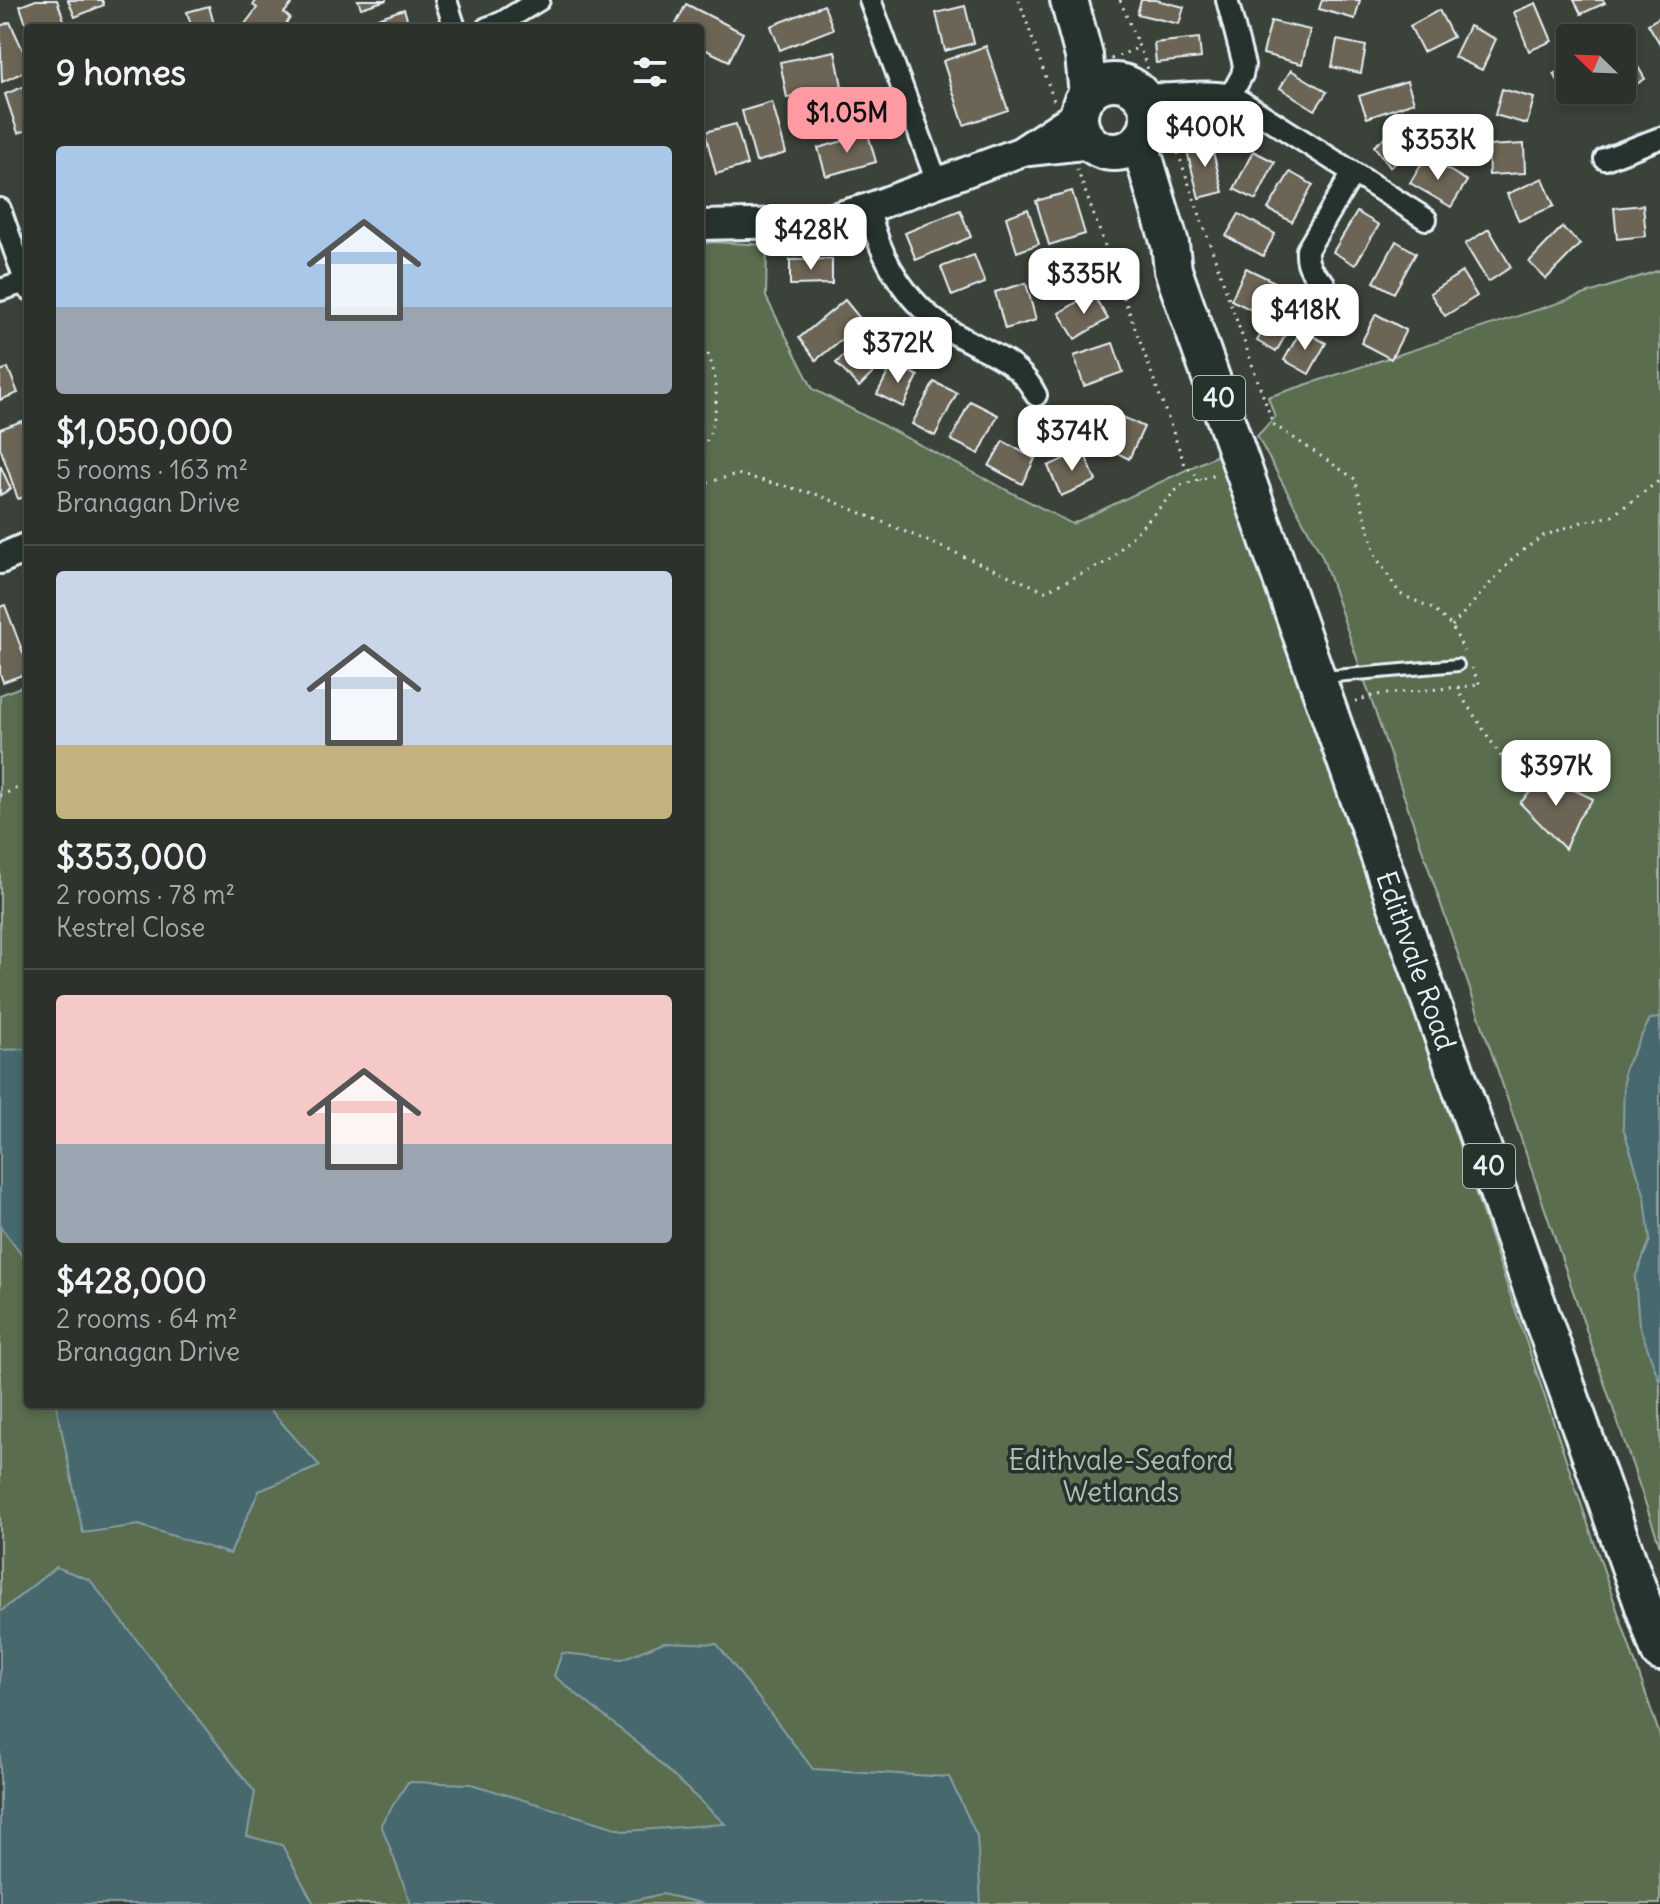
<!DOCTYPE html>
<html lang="en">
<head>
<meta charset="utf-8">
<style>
	body { margin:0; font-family:Delius,sans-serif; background:#343a33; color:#f1f3f6; height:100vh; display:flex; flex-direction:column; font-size:30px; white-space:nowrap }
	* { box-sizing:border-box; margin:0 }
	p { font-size:26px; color:#a6aaa9 }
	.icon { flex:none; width:44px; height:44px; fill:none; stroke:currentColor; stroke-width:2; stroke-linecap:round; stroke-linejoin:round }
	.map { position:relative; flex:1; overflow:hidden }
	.details { position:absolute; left:24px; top:24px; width:680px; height:1384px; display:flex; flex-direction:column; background:#2c322b; border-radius:8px; box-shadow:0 4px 12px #0003,0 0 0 2px #484d47 }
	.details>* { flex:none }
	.needle { width:52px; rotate:293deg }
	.controls { position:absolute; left:1556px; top:24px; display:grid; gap:16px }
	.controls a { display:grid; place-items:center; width:80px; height:80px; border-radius:8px; background:#2c322b; box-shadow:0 4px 12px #0003,0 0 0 2px #484d47; font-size:40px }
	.price { position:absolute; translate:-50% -68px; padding:0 18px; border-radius:16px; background:#fff; color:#222; font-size:26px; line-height:52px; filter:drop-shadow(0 2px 4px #0008) }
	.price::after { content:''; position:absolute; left:50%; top:48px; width:24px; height:18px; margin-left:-12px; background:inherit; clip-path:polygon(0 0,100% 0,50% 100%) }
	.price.selected { background:#ff9aa2; color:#111 }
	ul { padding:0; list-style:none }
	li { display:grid; align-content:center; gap:16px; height:424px; padding:0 32px }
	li+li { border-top:2px solid #484d47 }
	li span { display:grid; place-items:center; height:248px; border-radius:8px; color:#555 }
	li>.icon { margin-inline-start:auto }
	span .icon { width:144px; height:144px; fill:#fffc; stroke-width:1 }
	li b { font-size:34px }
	h2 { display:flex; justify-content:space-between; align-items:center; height:96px; padding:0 32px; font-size:34px }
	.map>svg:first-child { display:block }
</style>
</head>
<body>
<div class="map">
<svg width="1660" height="1904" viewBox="0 0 1660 1904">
	<rect width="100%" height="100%" fill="#3b4239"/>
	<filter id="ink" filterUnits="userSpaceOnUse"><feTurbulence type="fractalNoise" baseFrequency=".0125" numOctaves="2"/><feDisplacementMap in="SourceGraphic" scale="16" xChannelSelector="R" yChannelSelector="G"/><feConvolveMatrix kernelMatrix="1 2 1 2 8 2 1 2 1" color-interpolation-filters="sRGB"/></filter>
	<g filter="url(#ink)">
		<g fill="#5a6d50" stroke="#a1afa4" stroke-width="2">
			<path d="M 712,242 L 767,245 L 766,297 L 813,389 L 1072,524 L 1224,452 L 1660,1736 L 1660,1904 L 0,1904 L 0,695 L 28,684 L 28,1404 L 700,1404 L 700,244 Z"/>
			<path d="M 1660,270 L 1660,1546 L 1322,556 L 1257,436 L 1275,417 L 1268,397 Z"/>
		</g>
		<g fill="#47686d" stroke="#879fa5" stroke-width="2">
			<path d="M 1660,1018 L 1660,1383 L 1639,1324 L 1635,1278 L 1650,1240 L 1645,1197 L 1623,1127 L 1624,1070 L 1650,1019 Z"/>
			<path d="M 28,1049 L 28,1272 L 26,1261 L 0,1226 L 0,1050 Z"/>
			<path d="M 56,1404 L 265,1404 L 320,1466 L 259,1491 L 230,1554 L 139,1525 L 83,1533 Z"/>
			<path d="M 56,1567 L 90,1580 L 255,1792 L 247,1836 L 282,1845 L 314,1904 L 0,1904 L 0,1612 Z"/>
			<path d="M 664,1642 L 717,1644 L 813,1769 L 949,1777 L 977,1836 L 981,1904 L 705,1904 L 662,1894 L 618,1904 L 411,1904 L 381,1824 L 408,1782 L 471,1784 L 626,1831 L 725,1824 L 640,1745 L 554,1676 L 562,1653 L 622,1659 Z"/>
		</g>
		<g fill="#6c6554" stroke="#e8f1f8" stroke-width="2">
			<path d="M 36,0 L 57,0 L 64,20 L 49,25 L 50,28 L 28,30 L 20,6 Z"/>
			<path d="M 68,0 L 102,0 L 104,5 L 75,17 Z"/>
			<path d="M 257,0 L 295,0 L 284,13 L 290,18 L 283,28 L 242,28 L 257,8 L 253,5 Z"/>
			<path d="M 358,0 L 387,0 L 361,8 Z"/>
			<path d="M 1141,0 L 1156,0 L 1184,7 L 1179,24 L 1137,14 Z"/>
			<path d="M 1322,0 L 1360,0 L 1355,19 L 1319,9 Z"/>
			<path d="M 1574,0 L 1603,0 L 1605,3 L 1581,14 Z"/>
			<path d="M 1536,3 L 1552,41 L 1529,51 L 1514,12 Z"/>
			<path d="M 686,4 L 743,33 L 729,61 L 700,47 L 700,28 L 674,28 Z"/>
			<path d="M 824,5 L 833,29 L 780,50 L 771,26 Z"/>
			<path d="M 209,6 L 215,28 L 192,28 L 187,12 Z"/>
			<path d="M 965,6 L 974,43 L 945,51 L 936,13 Z"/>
			<path d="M 404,9 L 410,28 L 358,28 L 357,25 Z"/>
			<path d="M 1439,10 L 1453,37 L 1423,52 L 1410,26 Z"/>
			<path d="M 1660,17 L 1660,44 L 1648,24 Z"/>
			<path d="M 1271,21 L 1310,30 L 1302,64 L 1263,54 Z"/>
			<path d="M 10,22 L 28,61 L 28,70 L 2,82 L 0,26 Z"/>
			<path d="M 1469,26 L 1496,39 L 1482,70 L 1454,57 Z"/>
			<path d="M 1199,38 L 1201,58 L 1156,63 L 1154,43 Z"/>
			<path d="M 1337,40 L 1366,46 L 1361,73 L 1332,67 Z"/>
			<path d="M 986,46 L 1008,110 L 964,125 L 943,61 Z"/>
			<path d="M 1626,46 L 1645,79 L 1625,91 L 1622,85 L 1622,48 Z"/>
			<path d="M 835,51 L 842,86 L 787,98 L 780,62 Z"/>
			<path d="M 1570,64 L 1570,90 L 1599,90 L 1573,106 L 1554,74 Z"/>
			<path d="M 1291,70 L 1327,92 L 1315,110 L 1280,88 Z"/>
			<path d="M 1407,81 L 1414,102 L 1367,118 L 1359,96 Z"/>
			<path d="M 28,85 L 28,130 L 18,133 L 5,94 Z"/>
			<path d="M 1502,89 L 1534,98 L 1527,124 L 1495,115 Z"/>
			<path d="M 855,93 L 862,126 L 815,136 L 808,103 Z"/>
			<path d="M 772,102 L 786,153 L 756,162 L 742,111 Z"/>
			<path d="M 1406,122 L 1422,142 L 1390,167 L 1374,146 Z"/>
			<path d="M 736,124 L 747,165 L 716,174 L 705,132 Z"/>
			<path d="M 868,134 L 876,162 L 826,176 L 818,148 Z"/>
			<path d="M 1210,140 L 1223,192 L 1199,198 L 1186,147 Z"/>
			<path d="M 1524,144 L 1525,173 L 1489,175 L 1488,146 Z"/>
			<path d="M 1253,151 L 1275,162 L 1256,200 L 1234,189 Z"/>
			<path d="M 1426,156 L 1467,181 L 1451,207 L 1410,183 Z"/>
			<path d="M 1290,172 L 1313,185 L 1292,222 L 1268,209 Z"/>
			<path d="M 1543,178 L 1554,206 L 1519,221 L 1507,194 Z"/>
			<path d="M 1072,191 L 1085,234 L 1049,245 L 1036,201 Z"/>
			<path d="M 1643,205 L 1646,236 L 1617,239 L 1614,208 Z"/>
			<path d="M 1028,209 L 1039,244 L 1017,252 L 1006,217 Z"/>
			<path d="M 960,210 L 971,237 L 916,260 L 905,233 Z"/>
			<path d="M 1357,212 L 1379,225 L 1355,265 L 1333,252 Z"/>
			<path d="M 1239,214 L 1275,234 L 1263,256 L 1226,236 Z"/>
			<path d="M 1562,227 L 1580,244 L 1546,279 L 1529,262 Z"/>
			<path d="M 1489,229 L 1511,267 L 1488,282 L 1465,244 Z"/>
			<path d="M 1396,241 L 1416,253 L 1394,293 L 1374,282 Z"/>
			<path d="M 974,255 L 985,283 L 952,296 L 941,267 Z"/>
			<path d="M 832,259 L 832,284 L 790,285 L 790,260 Z"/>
			<path d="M 1246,268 L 1275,282 L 1260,314 L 1231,300 Z"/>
			<path d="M 1462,272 L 1477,296 L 1445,316 L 1430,293 Z"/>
			<path d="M 1026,283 L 1036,320 L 1005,329 L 995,292 Z"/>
			<path d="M 1092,293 L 1108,319 L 1075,339 L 1059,313 Z"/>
			<path d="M 1283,295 L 1302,306 L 1276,352 L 1257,341 Z"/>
			<path d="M 845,300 L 863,322 L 816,360 L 799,338 Z"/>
			<path d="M 1376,314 L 1406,330 L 1391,359 L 1361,343 Z"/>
			<path d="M 1301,330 L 1326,343 L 1309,374 L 1284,360 Z"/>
			<path d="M 866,334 L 889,357 L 859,387 L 836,363 Z"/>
			<path d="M 1113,343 L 1123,372 L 1084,386 L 1074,356 Z"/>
			<path d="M 893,363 L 918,376 L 903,407 L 877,394 Z"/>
			<path d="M 8,368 L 18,393 L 0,400 L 0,371 Z"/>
			<path d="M 934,382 L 957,393 L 935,436 L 912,424 Z"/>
			<path d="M 970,401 L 998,415 L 979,454 L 951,440 Z"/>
			<path d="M 1108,410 L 1144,427 L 1129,459 L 1093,441 Z"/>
			<path d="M 22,421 L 28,440 L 28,496 L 18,499 L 0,447 L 0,429 Z"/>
			<path d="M 1003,441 L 1035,459 L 1022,484 L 989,466 Z"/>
			<path d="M 1083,450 L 1096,481 L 1061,496 L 1048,466 Z"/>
			<path d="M 0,465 L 11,489 L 0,495 Z"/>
			<path d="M 5,605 L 28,666 L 28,673 L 3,682 L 0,673 L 0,607 Z"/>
			<path d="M 1545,776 L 1593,799 L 1578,819 L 1565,849 L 1520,803 Z"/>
		</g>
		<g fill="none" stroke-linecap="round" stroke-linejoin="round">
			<defs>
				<path id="lane" d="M 1324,677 L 1458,665"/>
				<g id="street">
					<path d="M 446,0 L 455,28"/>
					<path d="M 870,0 L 937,182"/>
					<path d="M 1227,0 L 1244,65 L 1242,75 L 1231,95"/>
					<path d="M 487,28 L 501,23 L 539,0"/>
					<path d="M 1139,93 C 1170,98 1201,88 1231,95 L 1426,219"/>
					<path d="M 1148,123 L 1184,95"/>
					<path d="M 1605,159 L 1660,138"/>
					<path d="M 869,208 C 880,262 910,309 959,336 C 989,353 1020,362 1036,395"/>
					<path d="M 0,209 L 28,289"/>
					<path d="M 1324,283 C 1312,273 1306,266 1307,250 L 1353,173"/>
					<path d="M 0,290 L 26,282"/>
				</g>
				<g id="secondary">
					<path d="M 1029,151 L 1092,144"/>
					<path d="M 700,225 L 792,223 L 833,218 L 869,208 L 1020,152 L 1079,113"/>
					<path d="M 0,559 L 28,547"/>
				</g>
				<g id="highway">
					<path d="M 1069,0 L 1084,56 L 1088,94"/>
					<circle cx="1114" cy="117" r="35"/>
					<path id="s1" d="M 1139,141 L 1170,244 L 1173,270 L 1660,1652"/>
				</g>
			</defs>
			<use href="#lane" stroke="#e8f1f8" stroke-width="16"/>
			<use href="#street" stroke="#e8f1f8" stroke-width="26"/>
			<use href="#secondary" stroke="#e8f1f8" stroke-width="34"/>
			<use href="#highway" stroke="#e8f1f8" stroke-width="42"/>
			<g stroke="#e8f1f8" stroke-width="3" stroke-dasharray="2 6" stroke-linecap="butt">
				<path d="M 1019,0 L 1054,101"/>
				<path d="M 1120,0 L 1150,74"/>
				<path d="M 1111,59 L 1140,47"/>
				<path d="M 1170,130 L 1273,424 L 1355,479 L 1376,557 L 1400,594 L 1432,608 L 1452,626 L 1464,651"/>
				<path d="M 1077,169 L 1185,465 L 1201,480"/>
				<path d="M 700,340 C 723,373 720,421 700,454"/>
				<path d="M 700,485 L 737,474 L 819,495 L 1045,591 L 1109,561 L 1181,485 L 1216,475"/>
				<path d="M 1452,626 L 1514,557 L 1543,536 L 1582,522 L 1612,516 L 1660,480"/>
				<path d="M 1459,687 L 1460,694 L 1506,764 L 1545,776"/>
				<path d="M 1355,701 L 1376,695 L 1480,685 L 1472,668"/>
				<path d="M 0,796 L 28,783"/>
			</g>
			<use href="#lane" stroke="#26332d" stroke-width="10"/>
			<use href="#street" stroke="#26332d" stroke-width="20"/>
			<use href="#secondary" stroke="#26332d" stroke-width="28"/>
			<use href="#highway" stroke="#26332d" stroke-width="36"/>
		</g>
	</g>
	<g text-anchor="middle" stroke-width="7" stroke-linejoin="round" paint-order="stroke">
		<g fill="#26332d" stroke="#aeb8bb" stroke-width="2">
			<rect x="1193" y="376" width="52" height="44" rx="6"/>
			<rect x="1463" y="1144" width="52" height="44" rx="6"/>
		</g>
		<g font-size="26" font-weight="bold" fill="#e8f1f8">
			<text x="1219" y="407">40</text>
			<text x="1489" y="1175">40</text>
		</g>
		<g font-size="28" fill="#e8f1f8" stroke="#26332d">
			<text dy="10" stroke="none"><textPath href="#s1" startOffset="866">Edithvale Road</textPath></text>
		</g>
		<g font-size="28" fill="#afbcb5" stroke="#26332d">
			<text x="1121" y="1470">Edithvale-Seaford<tspan x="1121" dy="32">Wetlands</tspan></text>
		</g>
	</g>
</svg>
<div class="controls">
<a><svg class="needle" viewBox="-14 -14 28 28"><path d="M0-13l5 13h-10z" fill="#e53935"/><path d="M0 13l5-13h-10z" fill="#a6aaa9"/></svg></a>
</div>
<b class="price selected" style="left:847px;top:155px">$1.05M</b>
<b class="price" style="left:1205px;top:169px">$400K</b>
<b class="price" style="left:1438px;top:182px">$353K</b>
<b class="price" style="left:811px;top:272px">$428K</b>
<b class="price" style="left:1084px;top:316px">$335K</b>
<b class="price" style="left:1305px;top:352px">$418K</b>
<b class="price" style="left:898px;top:385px">$372K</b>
<b class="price" style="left:1072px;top:473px">$374K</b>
<b class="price" style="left:1556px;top:808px">$397K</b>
<section class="details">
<h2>9 homes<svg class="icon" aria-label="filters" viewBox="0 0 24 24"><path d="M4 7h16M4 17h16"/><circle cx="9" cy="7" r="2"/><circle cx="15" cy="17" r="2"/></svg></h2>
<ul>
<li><span style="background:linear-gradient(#a9c7e8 65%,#9aa5b1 0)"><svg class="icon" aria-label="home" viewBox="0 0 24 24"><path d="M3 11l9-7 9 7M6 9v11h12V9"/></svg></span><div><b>$1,050,000</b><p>5 rooms · 163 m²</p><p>Branagan Drive</p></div></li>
<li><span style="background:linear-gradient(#c9d6e8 70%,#c2b280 0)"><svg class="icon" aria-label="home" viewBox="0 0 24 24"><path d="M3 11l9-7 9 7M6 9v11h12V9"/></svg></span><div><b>$353,000</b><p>2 rooms · 78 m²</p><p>Kestrel Close</p></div></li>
<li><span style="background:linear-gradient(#f6c9c9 60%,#9aa5b1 0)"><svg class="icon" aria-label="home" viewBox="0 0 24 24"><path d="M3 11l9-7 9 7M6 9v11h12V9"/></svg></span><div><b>$428,000</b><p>2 rooms · 64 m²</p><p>Branagan Drive</p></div></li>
</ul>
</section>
</div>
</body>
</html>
